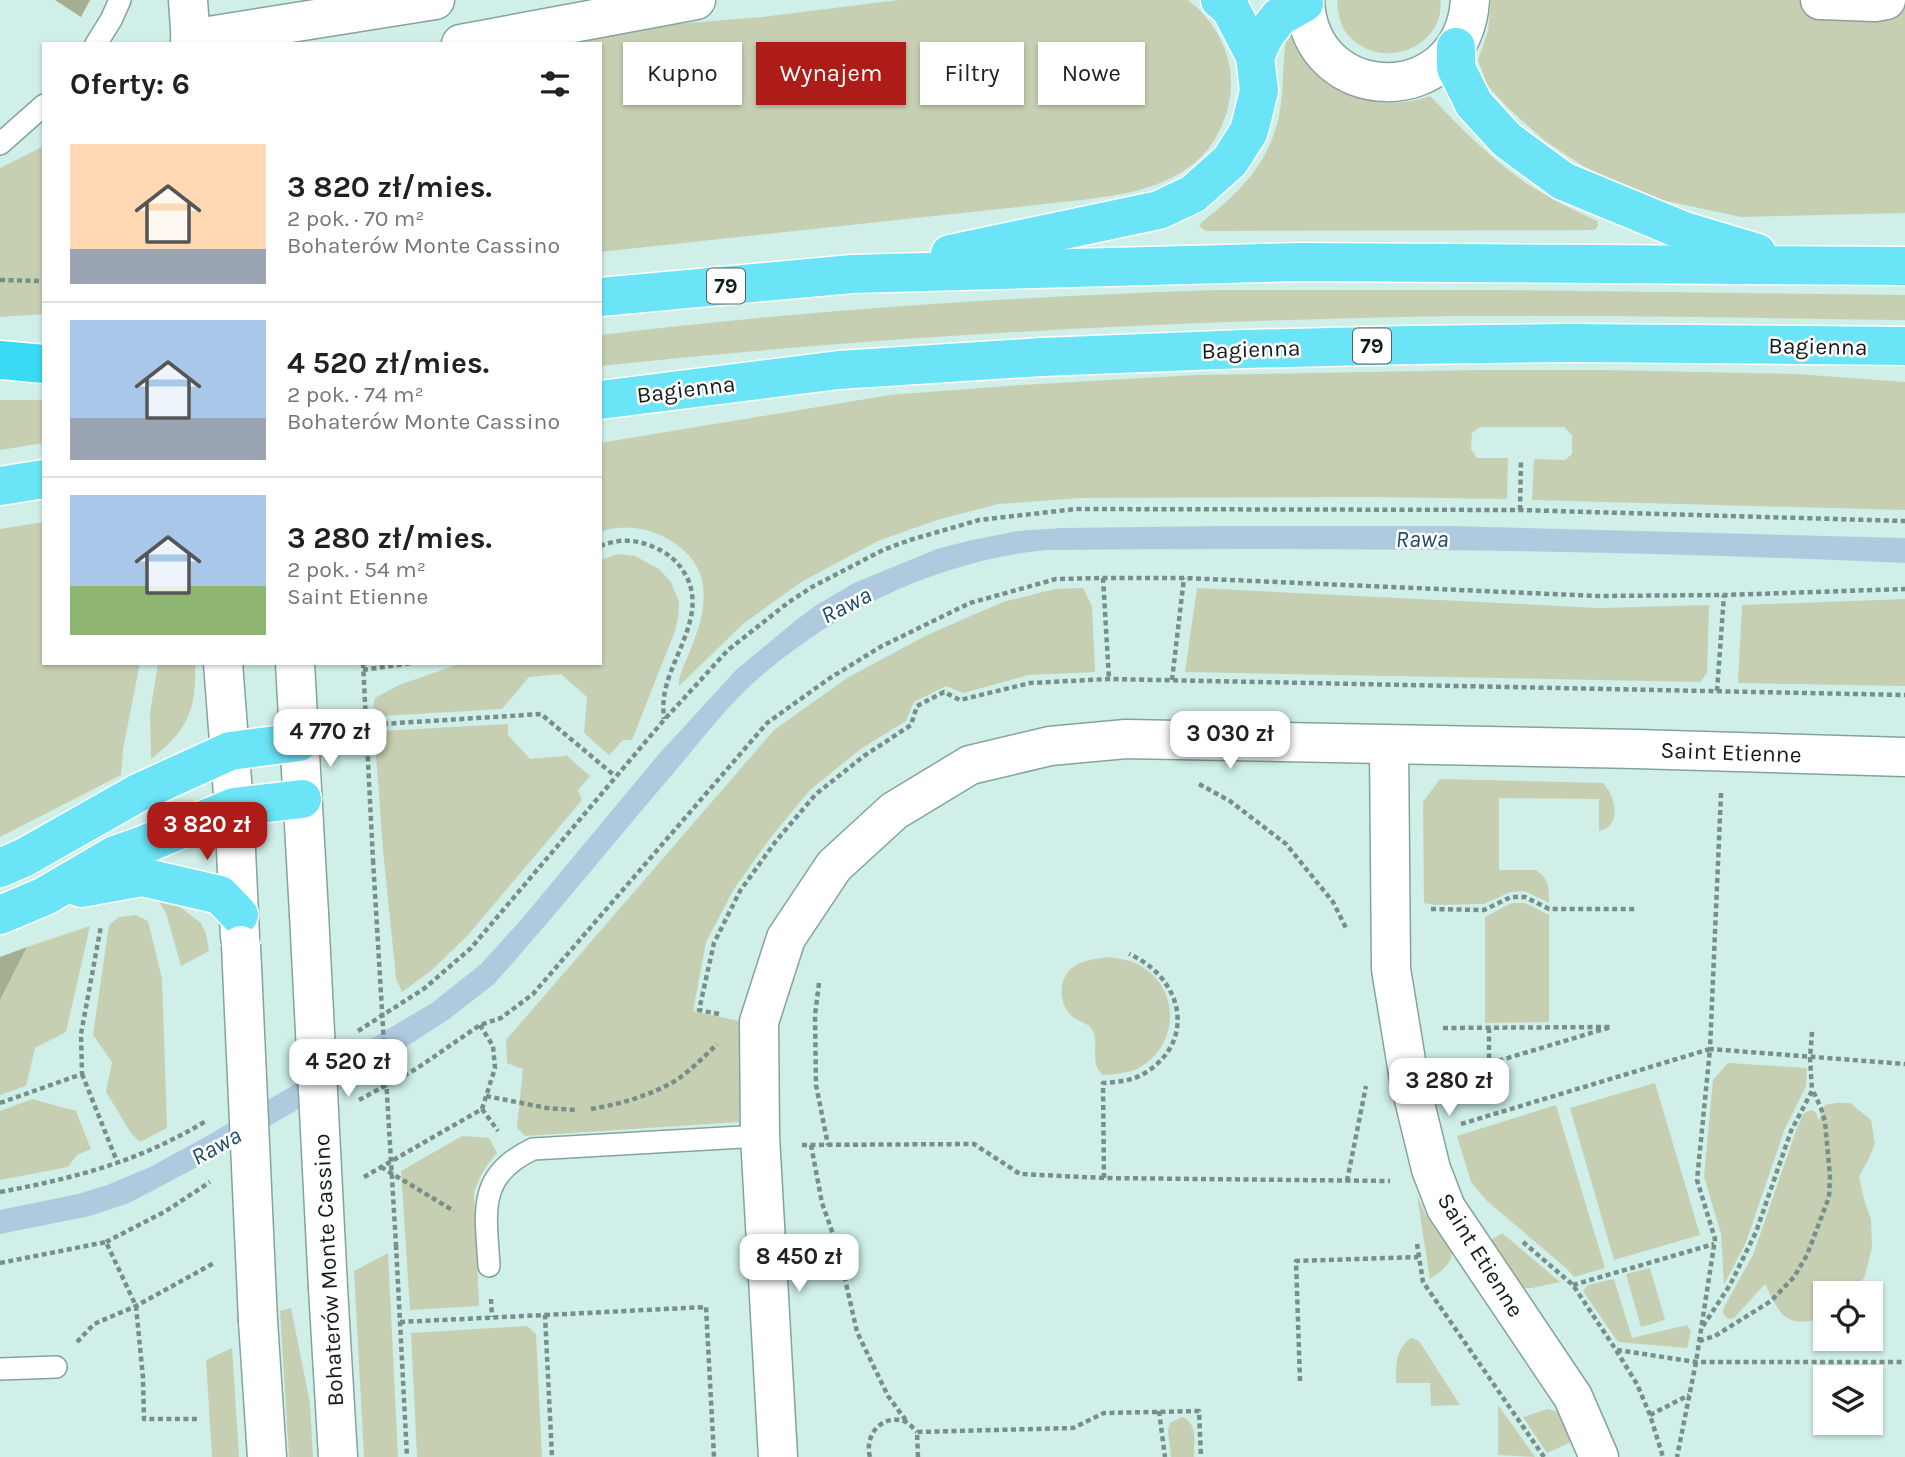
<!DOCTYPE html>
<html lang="pl">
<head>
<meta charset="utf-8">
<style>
	body { margin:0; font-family:Karla,sans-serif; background:#f2f2f2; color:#202124; height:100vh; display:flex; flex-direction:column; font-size:26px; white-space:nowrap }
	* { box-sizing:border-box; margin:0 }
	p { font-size:23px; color:#757577 }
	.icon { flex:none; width:38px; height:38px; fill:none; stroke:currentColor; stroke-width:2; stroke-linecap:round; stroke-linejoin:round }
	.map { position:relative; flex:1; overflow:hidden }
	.sheet { position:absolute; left:42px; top:42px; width:560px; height:623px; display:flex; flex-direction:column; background:#fff; border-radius:0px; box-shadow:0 2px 5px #0004 }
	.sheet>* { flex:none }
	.top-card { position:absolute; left:623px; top:42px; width:665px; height:63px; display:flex; gap:14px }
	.buttons { position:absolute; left:1813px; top:1281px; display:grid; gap:14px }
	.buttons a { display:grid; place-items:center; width:70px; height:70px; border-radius:0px; background:#fff; box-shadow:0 2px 5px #0004; font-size:35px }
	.price { position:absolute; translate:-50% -60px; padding:0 16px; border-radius:14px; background:#fff; color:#222; font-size:23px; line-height:46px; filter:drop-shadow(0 2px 4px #0008) }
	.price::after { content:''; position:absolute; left:50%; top:42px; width:21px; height:16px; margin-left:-10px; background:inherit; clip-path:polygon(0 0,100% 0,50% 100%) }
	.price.selected { background:#ad1c18; color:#fff }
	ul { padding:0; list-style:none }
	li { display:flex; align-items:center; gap:21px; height:175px; padding:0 28px }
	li+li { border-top:2px solid #e0e0e0 }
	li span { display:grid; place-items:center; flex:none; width:196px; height:140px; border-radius:0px; color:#555 }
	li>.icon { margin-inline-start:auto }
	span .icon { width:84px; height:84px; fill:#fffc; stroke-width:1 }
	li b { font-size:30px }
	h2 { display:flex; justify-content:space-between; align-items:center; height:84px; padding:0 28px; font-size:30px }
	.pill { padding:0 24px; border-radius:0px; background:#fff; box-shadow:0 2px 5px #0004; font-size:24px; line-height:63px }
	.pill.selected { background:#ad1c18; color:#fff }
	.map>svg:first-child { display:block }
</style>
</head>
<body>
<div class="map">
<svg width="1905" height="1457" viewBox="0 0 1905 1457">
	<rect width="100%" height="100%" fill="#cfefe8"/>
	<g fill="#c7cfb3">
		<path d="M 898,0 L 1188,0 C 1213,19 1231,50 1231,83 C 1231,104 1225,121 1215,139 C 1181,195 1103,197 1045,204 L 600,252 L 600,44 L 552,44 L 611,33 L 677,24 L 761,17 Z"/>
		<path d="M 1337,0 L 1441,0 C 1440,5 1441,12 1439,17 C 1428,55 1375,66 1349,36 C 1340,26 1338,13 1337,0 Z"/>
		<path d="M 1491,0 L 1905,0 L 1905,213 L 1741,217 L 1648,197 L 1583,166 L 1544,140 L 1507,107 L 1487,85 L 1478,60 L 1488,31 Z"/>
		<path d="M 1292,35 C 1304,47 1310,64 1321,76 C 1350,105 1393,109 1430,96 C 1464,131 1501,170 1544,194 C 1561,204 1579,212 1597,221 L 1598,225 L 1595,230 L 1206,231 L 1199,226 L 1201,223 C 1238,193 1268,166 1279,116 C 1284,92 1282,66 1286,41 Z"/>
		<path d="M 44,146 L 44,314 L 0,317 L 0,168 Z"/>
		<path d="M 1216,290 L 1498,290 L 1905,295 L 1905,320 C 1723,318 1542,313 1360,318 C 1106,324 853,339 600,366 L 600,335 C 805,310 1011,297 1216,290 Z"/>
		<path d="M 1479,370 L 1606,370 L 1796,374 L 1905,382 L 1905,510 L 1532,500 L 1534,459 L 1565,460 L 1572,454 L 1572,435 L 1564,427 L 1480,427 L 1472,433 L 1471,449 L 1477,458 L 1508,458 L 1507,499 L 1374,497 L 1080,498 L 998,504 L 937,520 L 878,541 L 801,582 L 743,624 L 679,686 C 678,675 686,662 690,651 C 708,608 715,566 668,539 C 647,527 622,524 600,532 L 600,443 L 890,395 L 1022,385 L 1196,375 Z"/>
		<path d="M 0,400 L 44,400 L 44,443 L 0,450 Z"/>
		<path d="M 44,522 L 44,663 L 140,663 L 123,749 L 121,775 L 0,837 L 0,529 Z"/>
		<path d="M 619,554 L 635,556 L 659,569 L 671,582 L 679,602 L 678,618 L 675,631 L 632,740 L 623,740 L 609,755 L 584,733 L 587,697 L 561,674 L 529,677 L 502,709 L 381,716 L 373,706 L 375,698 L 399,685 L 462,663 L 600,663 L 600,560 Z"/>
		<path d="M 1083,588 L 1092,606 L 1095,672 L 1029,675 L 963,693 L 946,686 L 914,702 L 906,721 L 862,748 L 810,790 L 771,837 L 734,889 L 706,942 L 693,1011 L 743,1022 L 739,1122 L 525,1136 L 517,1128 L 523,1069 L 507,1063 L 506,1040 L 774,730 L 847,678 L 927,635 L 1003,602 L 1055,589 Z"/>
		<path d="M 1197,588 L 1599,608 L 1709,605 L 1707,673 L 1700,682 L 1185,672 Z"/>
		<path d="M 1905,599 L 1905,686 L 1738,683 L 1742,605 Z"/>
		<path d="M 158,663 L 195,663 C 197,710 187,731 151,759 L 150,713 Z"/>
		<path d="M 508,724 L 508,735 L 530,759 L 565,756 L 566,755 L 590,776 L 578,790 L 582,800 L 468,935 L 432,970 L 402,992 L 396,978 L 383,850 L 375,740 L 382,731 Z"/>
		<path d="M 1440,779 L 1603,783 C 1615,795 1623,827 1599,831 L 1599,799 L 1499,798 L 1499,870 L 1536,870 C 1549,879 1549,888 1549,903 L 1525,891 L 1510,892 L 1484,904 L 1435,905 L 1424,903 L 1423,802 Z"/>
		<path d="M 158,900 L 175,903 L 201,923 L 206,934 L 209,951 L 181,966 L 166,913 Z"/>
		<path d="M 1512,903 L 1525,903 L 1549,915 L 1549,1022 L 1485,1023 L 1485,917 Z"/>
		<path d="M 136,915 L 148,921 L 162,979 L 167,1128 L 140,1142 L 131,1133 L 106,1092 L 112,1062 L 93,1035 L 109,925 L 119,917 Z"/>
		<path d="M 90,926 L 66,1032 L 35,1048 L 26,1086 L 0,1095 L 0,1000 L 27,947 Z"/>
		<path d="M 1111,957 C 1119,959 1130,960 1137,964 C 1178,984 1181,1038 1145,1064 C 1134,1073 1117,1074 1103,1075 C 1090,1064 1098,1049 1094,1034 C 1092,1024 1082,1023 1074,1018 C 1062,1008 1059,993 1064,979 C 1072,960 1093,959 1111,957 Z"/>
		<path d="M 1728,1063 L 1807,1068 L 1806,1086 L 1784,1131 L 1746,1242 L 1724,1285 L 1721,1234 L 1704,1176 L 1713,1080 Z"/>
		<path d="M 1655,1083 L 1700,1235 L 1614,1260 L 1570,1108 Z"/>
		<path d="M 32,1099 L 76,1111 L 91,1149 L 77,1155 L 68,1167 L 0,1180 L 0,1111 Z"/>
		<path d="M 1837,1103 L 1850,1103 L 1871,1120 L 1875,1144 L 1869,1158 L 1859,1177 L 1864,1199 L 1871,1220 L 1872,1247 L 1865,1276 L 1854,1293 L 1825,1293 L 1825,1317 C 1786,1330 1780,1315 1765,1284 L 1734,1318 L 1728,1319 L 1723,1313 L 1724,1307 L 1753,1255 L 1798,1125 L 1804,1113 L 1812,1110 L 1816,1113 L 1819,1120 L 1825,1105 Z"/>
		<path d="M 1556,1105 L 1605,1268 L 1574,1277 L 1566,1268 L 1487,1201 L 1471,1182 L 1457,1136 Z"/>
		<path d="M 462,1136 L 489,1138 L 497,1153 C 485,1166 479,1177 474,1193 L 479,1306 L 410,1310 L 401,1171 Z"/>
		<path d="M 1417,1196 L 1427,1217 L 1452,1253 C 1450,1266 1441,1271 1430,1279 Z"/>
		<path d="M 1502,1233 L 1560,1282 L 1532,1288 L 1523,1288 L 1491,1240 Z"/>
		<path d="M 388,1253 L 398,1457 L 364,1457 L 354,1271 Z"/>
		<path d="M 1650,1268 L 1665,1320 L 1641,1327 L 1626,1274 Z"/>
		<path d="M 1614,1279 L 1632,1338 L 1687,1325 L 1691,1331 L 1687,1348 L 1618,1342 L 1583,1291 L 1588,1285 Z"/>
		<path d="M 291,1308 L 310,1403 L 313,1457 L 289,1457 L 280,1311 Z"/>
		<path d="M 527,1326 L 536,1334 L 542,1457 L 417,1457 L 411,1333 Z"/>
		<path d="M 1412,1338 L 1419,1341 L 1460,1405 L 1431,1406 L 1430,1383 L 1396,1383 C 1396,1367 1395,1347 1412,1338 Z"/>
		<path d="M 232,1348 L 239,1457 L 212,1457 L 206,1360 Z"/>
		<path d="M 1498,1405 L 1533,1454 L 1535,1457 L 1498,1455 Z"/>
		<path d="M 1547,1409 C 1563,1410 1567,1428 1573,1441 L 1547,1453 L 1523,1417 Z"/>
		<path d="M 1182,1417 C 1198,1423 1194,1442 1194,1457 L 1171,1457 L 1168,1430 L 1170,1423 Z"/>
	</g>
	<g fill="#a6ae91">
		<path d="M 55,0 L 90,0 L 81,17 Z"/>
		<path d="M 27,947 L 0,1000 L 0,957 Z"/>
	</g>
	<path fill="#afcadf" d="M 1222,526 L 1451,526 L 1905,538 L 1905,563 C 1619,550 1333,547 1046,550 C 944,560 846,605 767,671 C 730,701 701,741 670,777 C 611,846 555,916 494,984 L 449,1019 L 398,1052 L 203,1164 L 129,1203 L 90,1216 L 0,1234 L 0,1210 L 78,1194 L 107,1185 L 150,1167 L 207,1136 L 432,1003 L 481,964 L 521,920 L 659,754 L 736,670 L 795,621 L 815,606 L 854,583 L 937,549 L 972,540 L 1018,531 L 1061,528 Z"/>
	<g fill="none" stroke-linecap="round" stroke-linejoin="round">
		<defs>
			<g id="service">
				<path d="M 96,44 L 111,20 L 120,0"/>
				<path d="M 0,144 L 44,105"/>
				<path d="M 489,1266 C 486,1212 476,1176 533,1149 L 760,1136"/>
				<path d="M 0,1369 L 56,1367"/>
			</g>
			<g id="minor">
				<path d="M 1820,0 L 1875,2 L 1886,0"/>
				<path d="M 1389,745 L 1391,969 L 1409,1079 L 1431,1169 L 1446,1208 L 1573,1397 L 1599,1457"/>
				<path d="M 778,1457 L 760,1136 L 759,1022 L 786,938 L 834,866 L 894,811 L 970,765 L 1050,746 L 1126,739 L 1636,749 L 1905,757"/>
			</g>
			<g id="tertiary">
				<path d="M 188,0 L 191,44"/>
				<path d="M 1305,0 C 1309,108 1463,111 1470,0"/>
				<path d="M 190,39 L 435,0"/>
				<path d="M 461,44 L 696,0"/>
				<path d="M 223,663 L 234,807 L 240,937"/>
				<path d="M 295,663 L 309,914"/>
				<path d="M 328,1288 L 338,1457"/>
				<path d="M 258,1321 L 267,1457"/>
			</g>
			<g id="primary">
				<path d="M 1456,47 L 1456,68 L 1474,104 L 1507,140 L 1563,181 L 1684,231 L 1757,253"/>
				<path d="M 1255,56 L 1265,35 L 1279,17 L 1304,3"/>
				<path d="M 950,254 L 1159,210 L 1193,194 L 1230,161 L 1249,131 L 1259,91 L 1255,56 L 1230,8 L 1220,0"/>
				<path d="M 600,297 L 852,274 L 1301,262 L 1905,266"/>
				<path d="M 600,400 L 839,370 L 1042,357 L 1245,349 L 1409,345 L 1572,343 L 1905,346"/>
				<path d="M 0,486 L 44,479"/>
				<path d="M 0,868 L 25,857 L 138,793 L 230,751 L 299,742"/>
				<path d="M 81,888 L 142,877 L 220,895 L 239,915"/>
				<path d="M 0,915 L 45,896 L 115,855 L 141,846 L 234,807 L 302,799"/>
			</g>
			<path id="trunk" d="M 0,360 L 44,364"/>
		</defs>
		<use href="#service" stroke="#85a39d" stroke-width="24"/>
		<use href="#minor" stroke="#85a39d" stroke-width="41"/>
		<use href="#tertiary" stroke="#85a39d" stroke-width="41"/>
		<use href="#primary" stroke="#fff" stroke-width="41"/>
		<use href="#trunk" stroke="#fff" stroke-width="41"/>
		<g stroke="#778e89" stroke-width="4.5" stroke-dasharray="5 3.5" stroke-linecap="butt">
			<path d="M 0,280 L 44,281"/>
			<path d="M 1520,510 L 1521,459"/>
			<path d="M 600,546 C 621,538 637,539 658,549 C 669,554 679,563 685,574 C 707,611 675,651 666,687 C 663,698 663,707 664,719"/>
			<path d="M 1103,578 L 1109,679"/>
			<path d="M 363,663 L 373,860"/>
			<path d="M 363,670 L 412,663"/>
			<path d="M 1172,680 L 1184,578"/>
			<path d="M 1717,691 L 1724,595"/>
			<path d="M 366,725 L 541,714 L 615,776"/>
			<path d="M 1199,784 L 1230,801 L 1286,844 L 1333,902 L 1347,930"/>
			<path d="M 1721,793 L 1710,1049 L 1905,1064"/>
			<path d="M 1431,909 L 1484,910 L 1511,897 L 1525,897 L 1549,909 L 1636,909"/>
			<path d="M 819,983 L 815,1015 L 816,1085 L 828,1145"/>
			<path d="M 719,1014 L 699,1010 L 714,943 L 740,891 L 776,841 L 816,794 L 864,756 L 911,725 L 917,706 L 944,692 L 960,700 L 1030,683 L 1109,679 L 1905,695"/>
			<path d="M 1443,1028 L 1611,1027 L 1451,1075"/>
			<path d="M 1489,1028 L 1489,1063"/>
			<path d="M 358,1031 L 425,988 L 471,948 L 664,720 L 728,650 L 789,602 L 812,587 L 883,550 L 910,540 L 979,520 L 1076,509 L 1520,510 L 1905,521"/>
			<path d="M 82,1074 L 118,1164"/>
			<path d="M 486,1096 L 547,1108 L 575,1110"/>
			<path d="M 359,1100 L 416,1069 L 480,1025 L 501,1018 L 533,994 L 767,723 L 830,678 L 882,646 L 970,603 L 1056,579 L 1103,578 L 1184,578 L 1598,596 L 1724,595 L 1905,589"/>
			<path d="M 0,1103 L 82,1074 L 81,1034 L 101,926"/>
			<path d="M 482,1109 L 498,1131"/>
			<path d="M 591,1109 C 620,1104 649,1096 675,1081 C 690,1071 704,1057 717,1044"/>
			<path d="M 1461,1124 L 1710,1049 L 1697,1180 L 1715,1239 L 1696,1362 L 1677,1457"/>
			<path d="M 802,1145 L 974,1144 L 1020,1174 L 1104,1178 L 1390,1181"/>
			<path d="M 811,1145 L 822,1203 L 838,1248 L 857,1332 L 888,1396 L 907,1422"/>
			<path d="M 381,1167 L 454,1211"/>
			<path d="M 364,1177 L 482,1109 L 495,1068 L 493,1046 L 480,1025"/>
			<path d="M 1104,1178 L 1103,1083 C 1117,1082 1132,1081 1145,1073 C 1198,1040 1182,977 1129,954"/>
			<path d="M 1347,1181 L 1366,1086"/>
			<path d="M 0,1192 C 76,1178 140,1161 206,1121"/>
			<path d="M 106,1242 L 166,1211 L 210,1182"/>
			<path d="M 1523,1242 L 1573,1285 L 1616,1350 L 1637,1384 L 1650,1415 L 1663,1457"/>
			<path d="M 1417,1244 L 1423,1282 L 1544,1457"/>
			<path d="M 396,1245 L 407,1457"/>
			<path d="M 0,1263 L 106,1242 L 136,1306 L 143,1378 L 144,1419 L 197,1419"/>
			<path d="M 1573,1285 L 1714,1244"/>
			<path d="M 491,1299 L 492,1317"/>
			<path d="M 545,1315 L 706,1307 L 714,1457"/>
			<path d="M 400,1322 L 545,1315 L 552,1457"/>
			<path d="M 1703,1326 L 1730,1285 L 1756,1232 L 1791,1131 L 1812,1091 L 1810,1058 L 1812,1032"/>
			<path d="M 1699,1341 L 1715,1336 L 1771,1301 L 1794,1277 L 1807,1255 L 1829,1197 L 1830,1176 L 1825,1122 L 1821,1108 L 1813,1091"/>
			<path d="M 77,1342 L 94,1324 L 136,1306 L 214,1263"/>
			<path d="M 1617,1350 L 1696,1362 L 1905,1362"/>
			<path d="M 1300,1381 L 1296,1261 L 1418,1257"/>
			<path d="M 1159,1411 L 1165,1457"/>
			<path d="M 1650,1415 L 1689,1395"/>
			<path d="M 870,1457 C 864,1436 881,1414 904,1421 C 909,1423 913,1428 917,1432"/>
			<path d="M 918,1457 L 917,1432 L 1073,1428 L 1104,1413 L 1199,1411 L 1201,1457"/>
		</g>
		<use href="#service" stroke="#fff" stroke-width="21"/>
		<use href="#minor" stroke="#fff" stroke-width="38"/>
		<use href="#tertiary" stroke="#fff" stroke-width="38"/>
		<use href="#primary" stroke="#6ae4f6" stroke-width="38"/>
		<use href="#trunk" stroke="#38dbf3" stroke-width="38"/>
		<defs>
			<g id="tertiary-bridge">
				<path d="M 309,914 L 328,1288"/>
				<path d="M 241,945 L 258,1321"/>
			</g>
		</defs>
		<use href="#tertiary-bridge" stroke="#85a39d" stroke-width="41" stroke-linecap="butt"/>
		<path stroke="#778e89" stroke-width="4.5" stroke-dasharray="5 3.5" stroke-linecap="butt" d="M 373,860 L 396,1245"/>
		<use href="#tertiary-bridge" stroke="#fff" stroke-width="38"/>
	</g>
	<g text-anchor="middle" stroke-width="5" stroke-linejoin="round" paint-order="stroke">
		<g fill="#fff" stroke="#59615f" stroke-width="2">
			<rect x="707" y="268.5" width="38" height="35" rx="5"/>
			<rect x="1353" y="328.5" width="38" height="35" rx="5"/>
		</g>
		<g font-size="21" font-weight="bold" fill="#121d1b">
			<text x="726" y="293">79</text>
			<text x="1372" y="353">79</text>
		</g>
		<g font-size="23" fill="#121d1b" stroke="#fff">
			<text transform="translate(1818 346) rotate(1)" y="8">Bagienna</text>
			<text transform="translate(1251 349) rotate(-2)" y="8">Bagienna</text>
			<text transform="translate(686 389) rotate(-7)" y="8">Bagienna</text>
			<text transform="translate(1731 752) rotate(2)" y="8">Saint Etienne</text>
			<text transform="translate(1481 1255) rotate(58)" y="8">Saint Etienne</text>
			<text transform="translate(328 1270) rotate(-93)" y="8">Bohaterów Monte Cassino</text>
		</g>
		<g font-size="24" font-style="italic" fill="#224c6c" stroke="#fff">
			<text x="1422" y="547">Rawa</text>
			<text transform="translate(846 605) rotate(-27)" y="8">Rawa</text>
			<text transform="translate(216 1146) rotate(-29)" y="8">Rawa</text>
		</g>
	</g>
</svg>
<div class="buttons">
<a><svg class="icon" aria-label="locate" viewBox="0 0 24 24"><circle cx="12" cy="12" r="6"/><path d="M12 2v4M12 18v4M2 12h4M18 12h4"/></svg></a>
<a><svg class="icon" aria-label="layers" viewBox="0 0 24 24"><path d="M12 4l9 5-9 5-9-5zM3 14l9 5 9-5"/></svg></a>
</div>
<b class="price" style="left:330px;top:769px">4 770 zł</b>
<b class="price" style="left:1230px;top:771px">3 030 zł</b>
<b class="price selected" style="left:207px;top:862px">3 820 zł</b>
<b class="price" style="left:348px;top:1099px">4 520 zł</b>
<b class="price" style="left:1449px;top:1118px">3 280 zł</b>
<b class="price" style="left:799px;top:1294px">8 450 zł</b>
<div class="top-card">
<a class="pill">Kupno</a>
<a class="pill selected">Wynajem</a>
<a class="pill">Filtry</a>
<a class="pill">Nowe</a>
</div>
<section class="sheet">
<h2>Oferty: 6<svg class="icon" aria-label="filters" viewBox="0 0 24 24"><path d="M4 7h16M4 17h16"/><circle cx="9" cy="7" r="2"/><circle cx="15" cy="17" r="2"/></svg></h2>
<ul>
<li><span style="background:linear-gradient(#ffd9b3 75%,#9aa5b1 0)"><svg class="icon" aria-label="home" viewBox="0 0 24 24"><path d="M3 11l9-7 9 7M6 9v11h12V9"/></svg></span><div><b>3 820 zł/mies.</b><p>2 pok. · 70 m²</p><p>Bohaterów Monte Cassino</p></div></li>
<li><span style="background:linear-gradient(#a9c7e8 70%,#9aa5b1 0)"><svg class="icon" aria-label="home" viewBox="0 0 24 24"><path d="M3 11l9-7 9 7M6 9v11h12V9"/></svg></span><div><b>4 520 zł/mies.</b><p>2 pok. · 74 m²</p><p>Bohaterów Monte Cassino</p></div></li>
<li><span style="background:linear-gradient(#a9c7e8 65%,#8fb573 0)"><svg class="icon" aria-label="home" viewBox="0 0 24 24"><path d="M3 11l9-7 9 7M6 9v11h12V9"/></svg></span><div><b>3 280 zł/mies.</b><p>2 pok. · 54 m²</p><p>Saint Etienne</p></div></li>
</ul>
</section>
</div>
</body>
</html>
